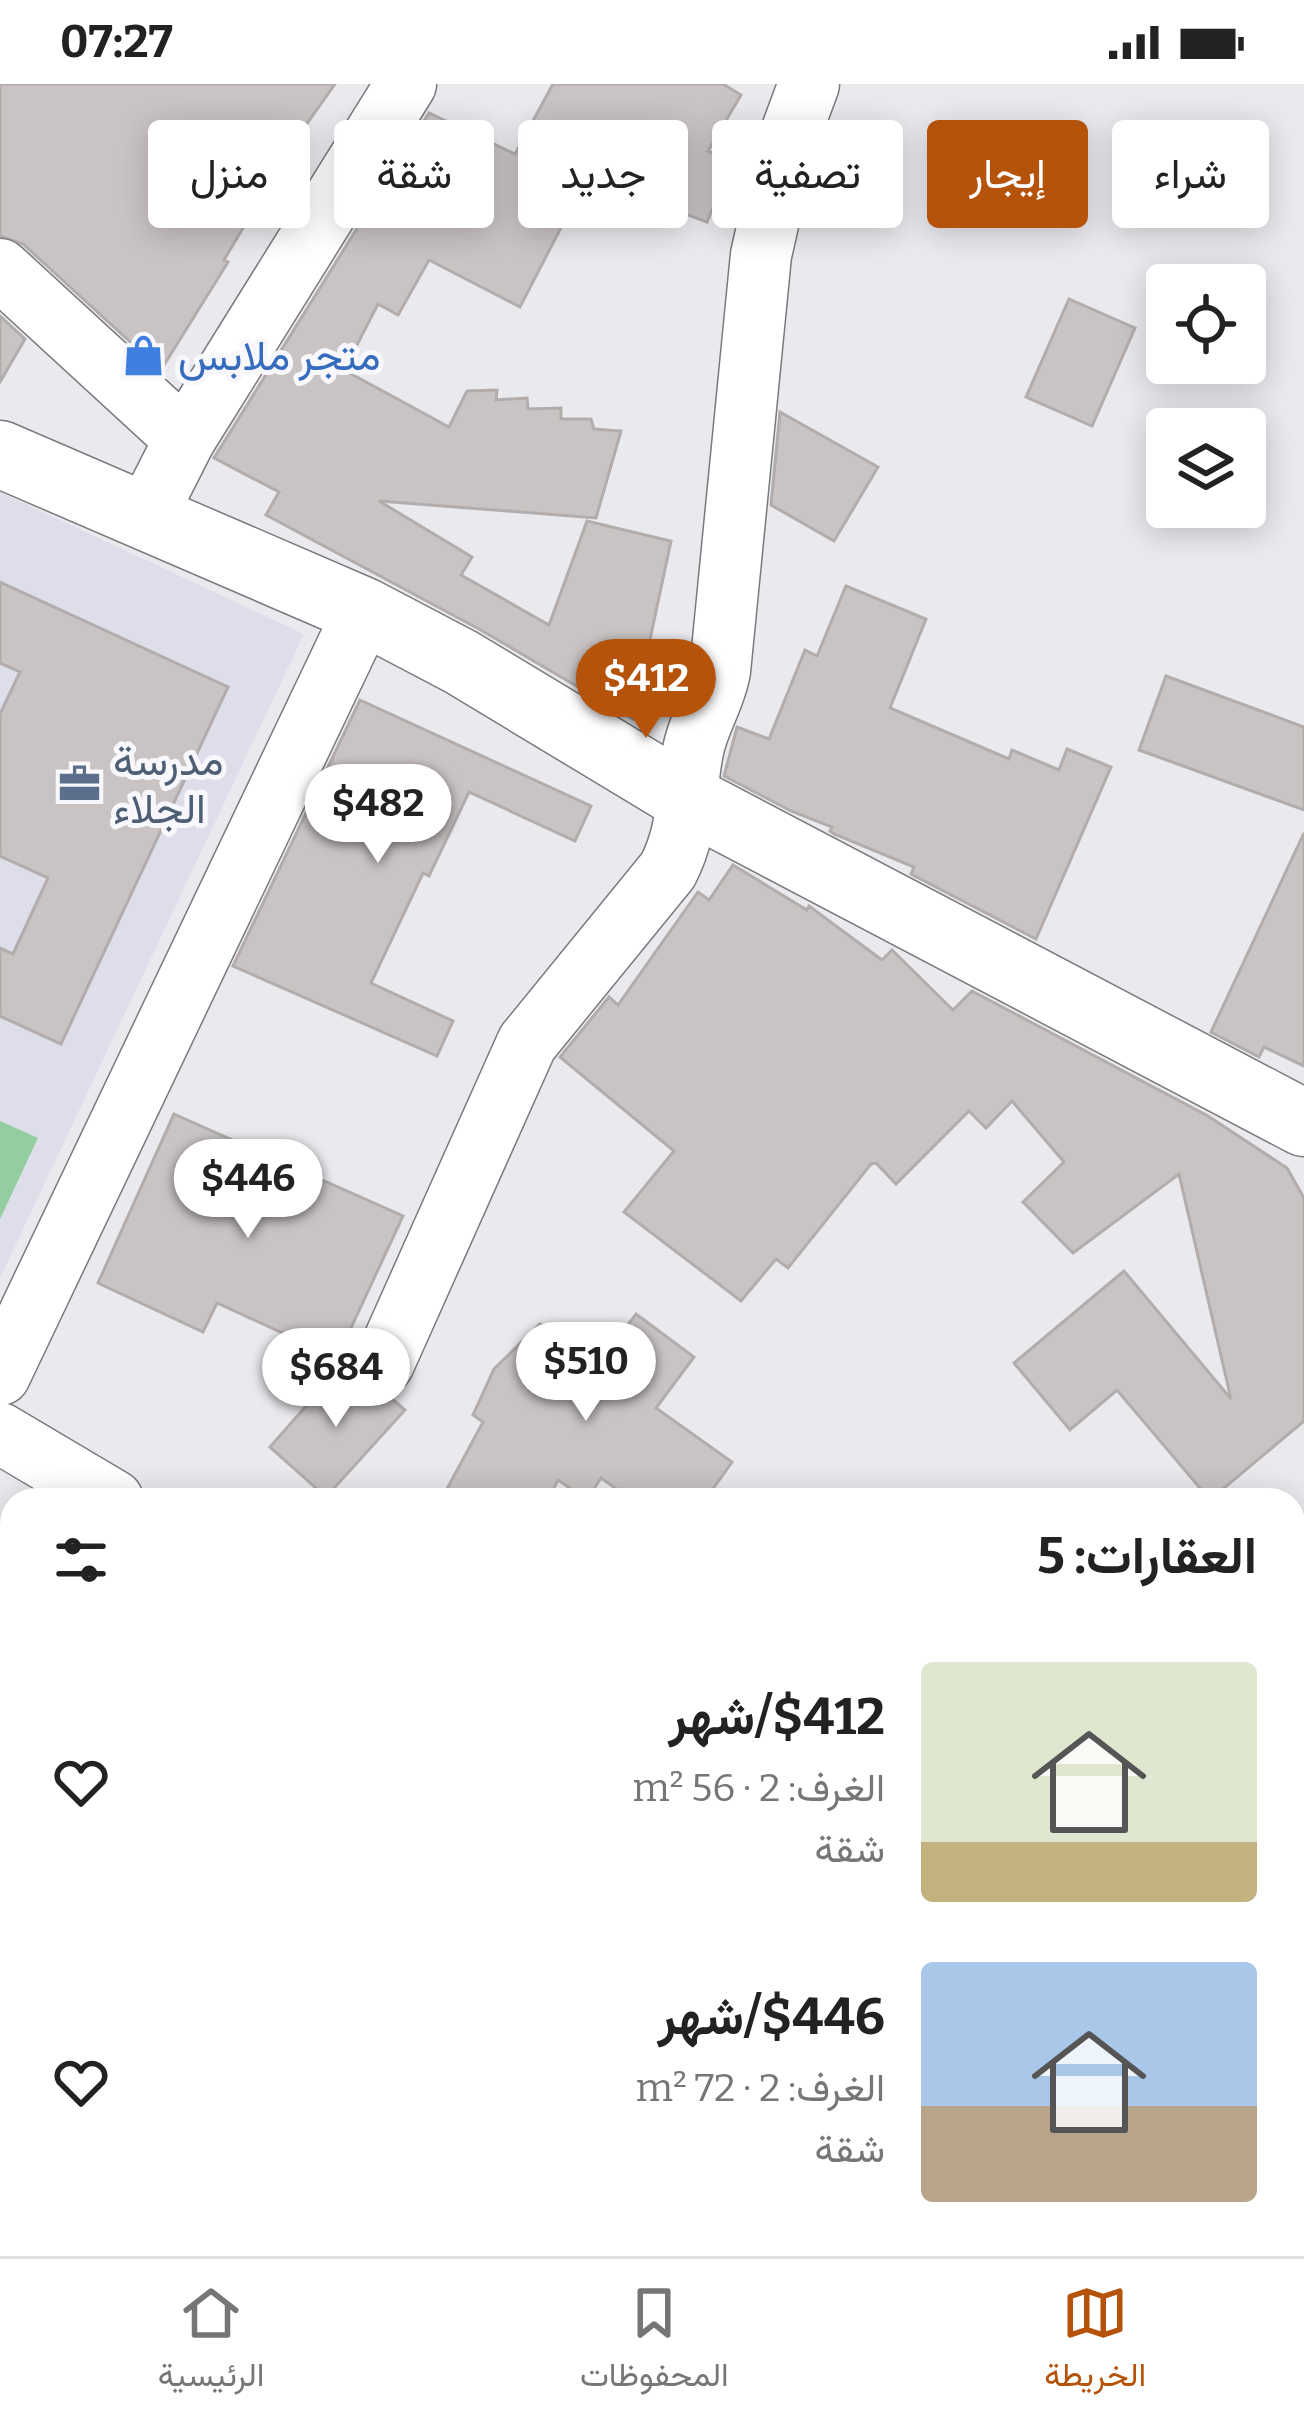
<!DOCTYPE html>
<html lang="ar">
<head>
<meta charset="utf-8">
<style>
	body { margin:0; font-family:Bitter,Vazirmatn,serif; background:#f6f6f6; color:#222; direction:rtl; height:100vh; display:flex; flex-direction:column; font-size:45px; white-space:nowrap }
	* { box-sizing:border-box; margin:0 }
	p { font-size:39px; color:#767676 }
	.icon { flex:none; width:66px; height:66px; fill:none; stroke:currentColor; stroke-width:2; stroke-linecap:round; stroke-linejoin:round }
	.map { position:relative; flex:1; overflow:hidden; direction:ltr }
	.drawer { position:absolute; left:0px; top:1404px; width:1305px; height:768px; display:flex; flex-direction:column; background:#fff; border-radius:36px 36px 0 0; box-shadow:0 6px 30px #0003; direction:rtl }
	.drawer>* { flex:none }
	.banner { position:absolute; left:36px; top:36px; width:1233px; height:108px; direction:rtl; display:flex; gap:24px }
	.fabs { position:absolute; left:1146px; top:180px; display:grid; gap:24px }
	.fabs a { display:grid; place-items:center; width:120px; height:120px; border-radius:12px; background:#fff; box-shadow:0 6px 30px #0003; font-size:60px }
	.price { position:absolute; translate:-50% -102px; padding:0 27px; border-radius:42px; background:#fff; color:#222; font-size:39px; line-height:78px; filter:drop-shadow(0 3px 6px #0008) }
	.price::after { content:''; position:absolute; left:50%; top:72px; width:36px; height:27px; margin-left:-18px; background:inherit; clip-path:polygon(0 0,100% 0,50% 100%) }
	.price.on { background:#b45309; color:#fff }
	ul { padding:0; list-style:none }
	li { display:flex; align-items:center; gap:36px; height:300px; padding:0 48px }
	li span { display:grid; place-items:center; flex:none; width:336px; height:240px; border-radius:12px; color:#555 }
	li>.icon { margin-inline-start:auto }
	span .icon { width:144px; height:144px; fill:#fffc; stroke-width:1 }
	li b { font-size:51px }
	h2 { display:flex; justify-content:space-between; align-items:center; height:144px; padding:0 48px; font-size:51px }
	.chip { padding:0 42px; border-radius:12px; background:#fff; box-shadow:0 6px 30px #0003; font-size:42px; line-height:108px }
	.chip.on { background:#b45309; color:#fff }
	.status { display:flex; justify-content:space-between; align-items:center; height:84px; padding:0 60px; background:#fff; direction:ltr }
	.status svg { height:33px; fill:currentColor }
	.dock { display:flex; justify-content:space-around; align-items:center; height:168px; border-top:3px solid #e0e0e0; background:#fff; font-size:33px; color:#767676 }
	.dock a { display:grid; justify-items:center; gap:6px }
	.dock .on { color:#b45309 }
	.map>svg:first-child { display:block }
</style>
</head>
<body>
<div class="status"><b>07:27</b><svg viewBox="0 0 49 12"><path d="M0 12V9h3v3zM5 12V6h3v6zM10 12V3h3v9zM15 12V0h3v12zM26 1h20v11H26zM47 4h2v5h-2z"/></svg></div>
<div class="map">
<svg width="1304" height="2172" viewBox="0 0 1304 2172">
	<rect width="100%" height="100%" fill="#eaeaee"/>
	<path fill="#dedeea" d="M 0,408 L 304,550 L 0,1194 Z"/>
	<path fill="#92cea2" d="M 0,1037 L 38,1054 L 0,1135 Z"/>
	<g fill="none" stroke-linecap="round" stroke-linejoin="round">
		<g stroke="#74cef0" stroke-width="14">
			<path d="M 1293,2147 L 1304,2145"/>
			<path d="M 1198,2160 L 1205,2160"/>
			<path d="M 479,2172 L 493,2160"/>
		</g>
	</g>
	<g fill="#c9c4c3" stroke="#b2adac" stroke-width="3">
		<path d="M 0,0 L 335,0 L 269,93 L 272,95 L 224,176 L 228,178 L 161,286 L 23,160 L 0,152 Z"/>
		<path d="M 553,0 L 723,0 L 741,11 L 708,67 L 732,77 L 707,138 L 680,128 L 676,136 L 583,101 L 520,223 L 429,176 L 398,231 L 378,220 L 344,286 L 449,343 L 467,307 L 497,306 L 496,316 L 527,314 L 528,325 L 561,324 L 561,335 L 591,335 L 594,345 L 621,347 L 596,434 L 379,417 L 472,473 L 461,491 L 549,541 L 587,437 L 671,457 L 633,635 L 479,545 L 266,431 L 279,408 L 214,374 L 429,29 L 515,70 Z"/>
		<path d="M 1069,215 L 1135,244 L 1092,342 L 1026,313 Z"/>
		<path d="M 0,232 L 25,255 L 0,298 Z"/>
		<path d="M 780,328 L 878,383 L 834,457 L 771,421 Z"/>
		<path d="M 0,498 L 228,603 L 61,960 L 0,932 L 0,864 L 13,870 L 48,794 L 0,772 L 0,630 L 20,588 L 0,579 Z"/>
		<path d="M 846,502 L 926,535 L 890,624 L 1009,675 L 1012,666 L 1059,686 L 1067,665 L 1111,683 L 1036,855 L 911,790 L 914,783 L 834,750 L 830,747 L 832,743 L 791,727 L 724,692 L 737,643 L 769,655 L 805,566 L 817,572 Z"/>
		<path d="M 1166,592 L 1304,643 L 1304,726 L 1139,666 Z"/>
		<path d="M 360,616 L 591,722 L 575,757 L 469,708 L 429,792 L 423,789 L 371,899 L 453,937 L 437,972 L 233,882 Z"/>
		<path d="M 1304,749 L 1304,982 L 1264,963 L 1259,973 L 1211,948 Z"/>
		<path d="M 733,781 L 807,826 L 809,822 L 882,876 L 892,866 L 953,926 L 972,907 L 1208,1032 L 1287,1084 L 1304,1114 L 1304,1337 L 1210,1416 L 1117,1306 L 1070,1346 L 1014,1279 L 1124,1187 L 1231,1315 L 1179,1090 L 1073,1169 L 1023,1118 L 1064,1078 L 1012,1017 L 986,1044 L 969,1027 L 896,1100 L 876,1079 L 871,1080 L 788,1184 L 776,1175 L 741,1217 L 624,1128 L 674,1067 L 560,973 L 609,913 L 618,921 L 698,808 L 709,816 Z"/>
		<path d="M 174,1030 L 403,1132 L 337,1274 L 217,1219 L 203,1248 L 98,1199 Z"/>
		<path d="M 636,1230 L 694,1273 L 656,1324 L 732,1378 L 705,1416 L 632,1416 L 601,1394 L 587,1416 L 558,1396 L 548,1416 L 441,1416 L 483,1338 L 473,1331 L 494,1285 L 540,1240 L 599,1279 Z"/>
		<path d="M 347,1275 L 357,1300 L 371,1311 L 390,1313 L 405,1326 L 326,1413 L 270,1363 Z"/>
	</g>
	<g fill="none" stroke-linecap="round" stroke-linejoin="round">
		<defs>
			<g id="minor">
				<path d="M 0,185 L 185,355"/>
				<path d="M 146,432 L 185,355 L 406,0"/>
				<path d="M 384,1279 L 527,959 L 668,786 C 690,743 684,712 693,667 C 698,639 715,616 720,587 L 761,171 L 785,65 L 809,0"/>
				<path d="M 0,1291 L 364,527"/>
				<path d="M 0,1349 L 113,1416"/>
				<path d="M 1293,1604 L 1304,1588"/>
				<path d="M 0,1940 L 12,1918"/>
				<path d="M 354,2172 L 360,2160"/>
				<path d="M 753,2172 L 756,2160"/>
			</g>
			<path id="major" d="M 0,370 L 364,527 L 461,578 L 688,715 L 1304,1039"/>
		</defs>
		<use href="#minor" stroke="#7a7a7e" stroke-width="63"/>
		<use href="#major" stroke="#7a7a7e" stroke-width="69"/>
		<use href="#minor" stroke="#fff" stroke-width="60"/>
		<use href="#major" stroke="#fff" stroke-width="66"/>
	</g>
	<defs>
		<symbol id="shop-bare" viewBox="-9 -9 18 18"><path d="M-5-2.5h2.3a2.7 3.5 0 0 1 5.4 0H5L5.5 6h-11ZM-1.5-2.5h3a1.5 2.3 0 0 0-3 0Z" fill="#3f7fe0" stroke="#f7f7fc" stroke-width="2.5" paint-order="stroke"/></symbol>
		<symbol id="office-bare" viewBox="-9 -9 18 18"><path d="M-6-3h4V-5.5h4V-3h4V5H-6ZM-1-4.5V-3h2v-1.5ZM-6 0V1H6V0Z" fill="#5c6f8a" stroke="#f7f7fc" stroke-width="2.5" paint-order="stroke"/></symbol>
	</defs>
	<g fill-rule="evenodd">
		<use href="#shop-bare" x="114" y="242" width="59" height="59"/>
		<use href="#office-bare" x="50" y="670" width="59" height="59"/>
	</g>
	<g text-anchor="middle" stroke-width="10" stroke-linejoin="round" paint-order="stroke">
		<g font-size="42" fill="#366cbe" stroke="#f7f7fc" text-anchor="start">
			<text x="178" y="286">متجر ملابس</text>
		</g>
		<g font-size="42" fill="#4e5e75" stroke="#f7f7fc" text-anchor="start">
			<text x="113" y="691">مدرسة<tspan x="113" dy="48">الجلاء</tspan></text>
		</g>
	</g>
</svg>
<div class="fabs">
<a><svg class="icon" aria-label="locate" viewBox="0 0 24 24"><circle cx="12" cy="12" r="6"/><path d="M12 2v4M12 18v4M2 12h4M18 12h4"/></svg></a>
<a><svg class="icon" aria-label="layers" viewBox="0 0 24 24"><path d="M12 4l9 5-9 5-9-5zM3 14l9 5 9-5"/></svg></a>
</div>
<b class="price on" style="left:646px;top:657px">$412</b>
<b class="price" style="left:378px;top:782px">$482</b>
<b class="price" style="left:248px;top:1157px">$446</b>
<b class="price" style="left:586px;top:1340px">$510</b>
<b class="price" style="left:336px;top:1346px">$684</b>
<div class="banner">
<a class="chip">شراء</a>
<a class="chip on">إيجار</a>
<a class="chip">تصفية</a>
<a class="chip">جديد</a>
<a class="chip">شقة</a>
<a class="chip">منزل</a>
</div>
<section class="drawer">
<h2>العقارات: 5<svg class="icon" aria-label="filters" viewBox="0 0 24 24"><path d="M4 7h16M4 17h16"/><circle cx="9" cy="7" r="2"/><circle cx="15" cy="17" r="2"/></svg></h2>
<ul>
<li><span style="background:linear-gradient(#dfe7d0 75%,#c2b280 0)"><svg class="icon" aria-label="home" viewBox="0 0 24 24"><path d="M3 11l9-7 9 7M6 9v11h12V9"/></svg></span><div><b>$412/شهر</b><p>الغرف: 2 · 56 m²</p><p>شقة</p></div><svg class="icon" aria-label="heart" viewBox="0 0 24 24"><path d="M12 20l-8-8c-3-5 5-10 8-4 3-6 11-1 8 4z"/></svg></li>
<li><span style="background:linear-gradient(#a9c7e8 60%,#b9a48a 0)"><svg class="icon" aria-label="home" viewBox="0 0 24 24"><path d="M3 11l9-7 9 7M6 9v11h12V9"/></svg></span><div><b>$446/شهر</b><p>الغرف: 2 · 72 m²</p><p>شقة</p></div><svg class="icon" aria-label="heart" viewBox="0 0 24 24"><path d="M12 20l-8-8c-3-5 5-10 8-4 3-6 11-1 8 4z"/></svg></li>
</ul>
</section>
</div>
<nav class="dock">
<a class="on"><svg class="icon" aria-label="map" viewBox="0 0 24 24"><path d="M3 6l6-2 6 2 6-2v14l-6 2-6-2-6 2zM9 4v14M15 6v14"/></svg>الخريطة</a>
<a><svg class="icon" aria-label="saved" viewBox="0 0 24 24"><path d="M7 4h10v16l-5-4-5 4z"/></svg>المحفوظات</a>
<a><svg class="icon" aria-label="home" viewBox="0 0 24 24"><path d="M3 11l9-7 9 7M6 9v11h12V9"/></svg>الرئيسية</a>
</nav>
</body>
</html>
